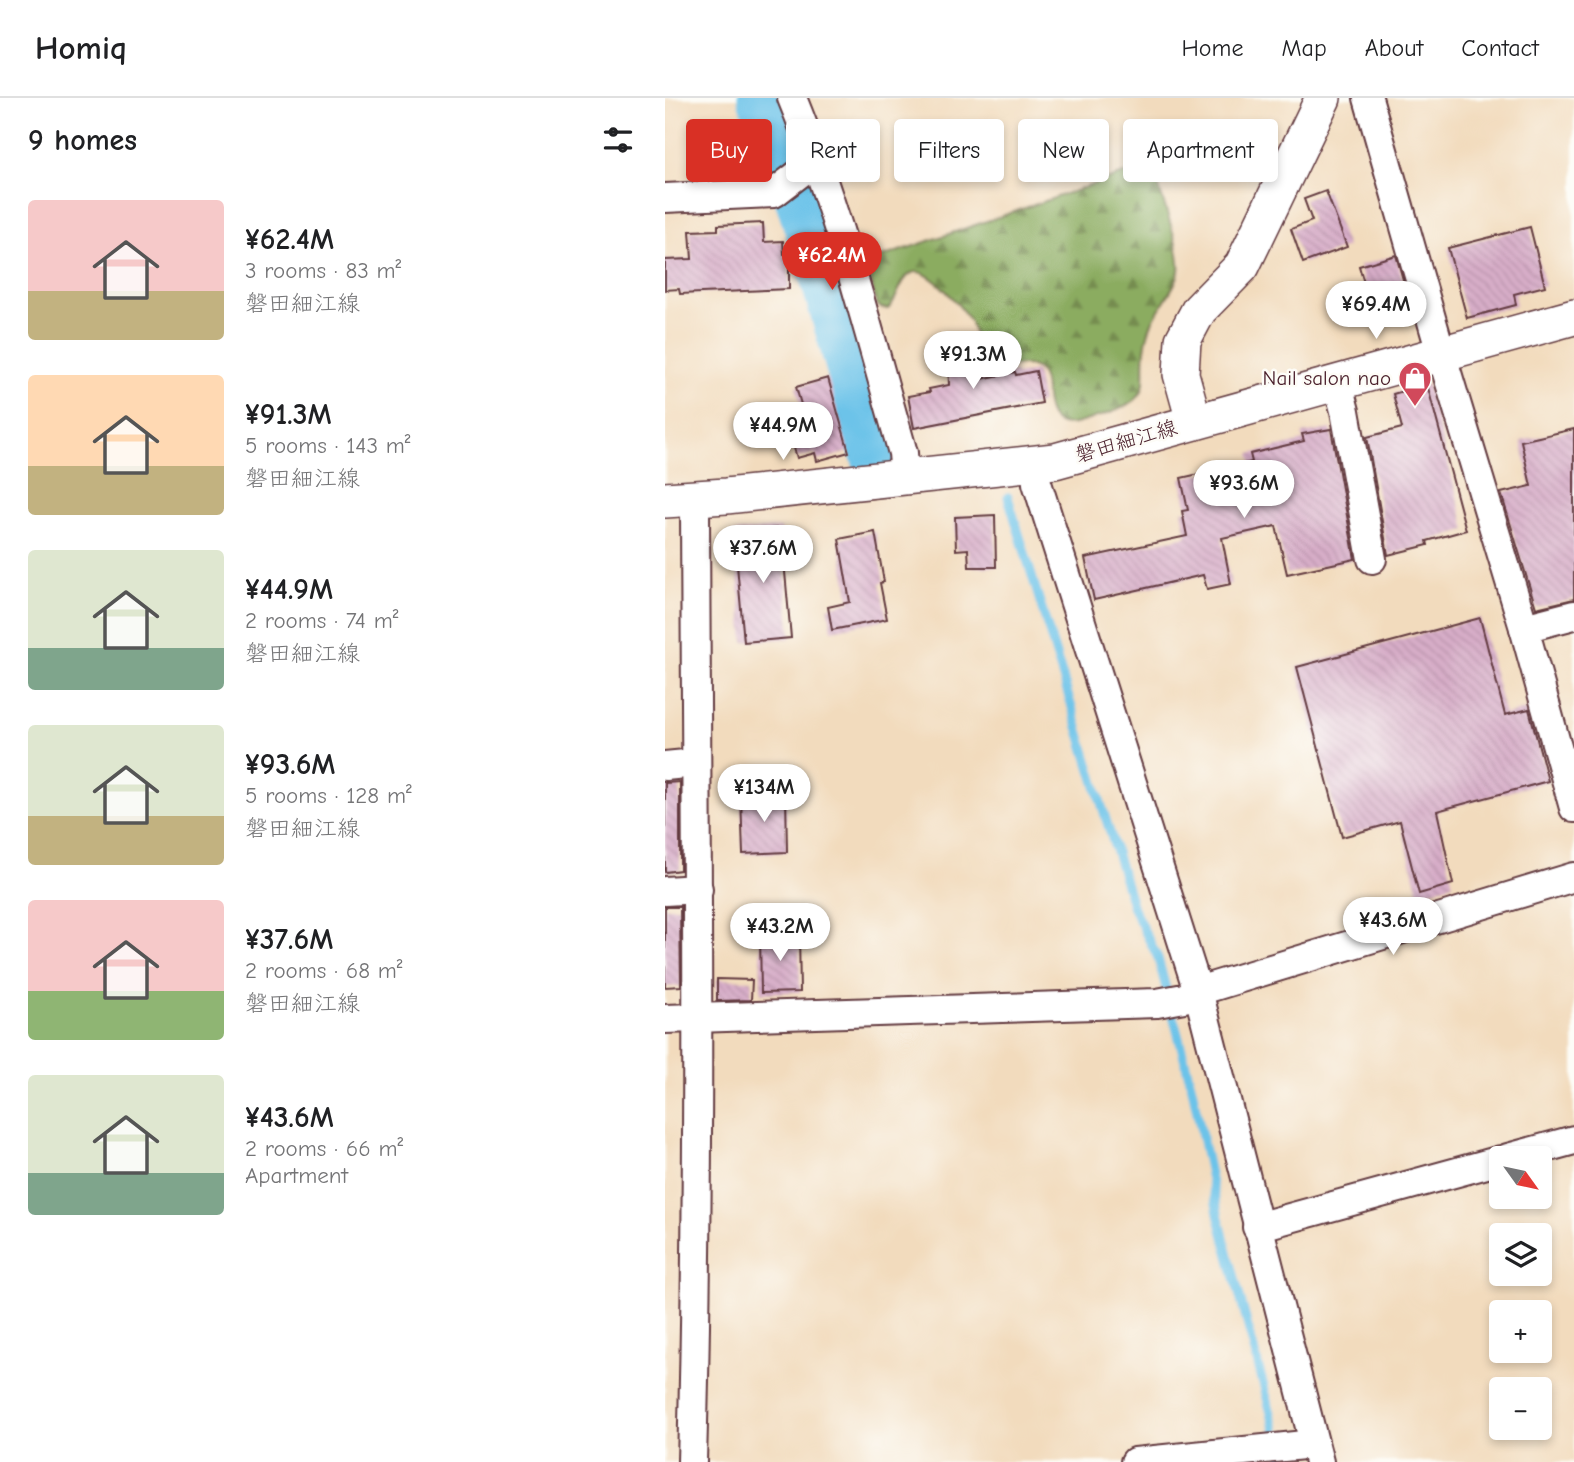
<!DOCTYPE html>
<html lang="en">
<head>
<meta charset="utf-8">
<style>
	body { margin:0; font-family:"Comic Neue","Klee One",sans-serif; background:#f6f6f6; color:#202124; height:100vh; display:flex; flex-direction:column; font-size:26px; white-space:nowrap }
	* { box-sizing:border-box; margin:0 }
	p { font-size:23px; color:#757577 }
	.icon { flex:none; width:38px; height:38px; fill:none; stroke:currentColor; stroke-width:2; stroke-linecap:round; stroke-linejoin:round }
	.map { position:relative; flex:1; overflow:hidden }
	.side { display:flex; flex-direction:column; background:#fff; width:665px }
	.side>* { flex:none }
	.top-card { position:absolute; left:21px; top:21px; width:665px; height:63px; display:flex; gap:14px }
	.needle { width:46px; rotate:123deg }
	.tools { position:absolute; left:824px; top:1048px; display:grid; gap:14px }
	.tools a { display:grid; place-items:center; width:63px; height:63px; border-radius:7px; background:#fff; box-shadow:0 4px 10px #0003; font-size:35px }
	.price { position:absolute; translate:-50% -60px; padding:0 16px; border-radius:24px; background:#fff; color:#222; font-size:23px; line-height:46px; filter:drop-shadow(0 2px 4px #0008) }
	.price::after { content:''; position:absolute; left:50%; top:42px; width:21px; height:16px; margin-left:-10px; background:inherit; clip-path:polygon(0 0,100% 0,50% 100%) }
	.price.on { background:#d93025; color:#fff }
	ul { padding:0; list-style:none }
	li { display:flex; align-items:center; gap:21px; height:175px; padding:0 28px }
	li span { display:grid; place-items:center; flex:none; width:196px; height:140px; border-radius:7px; color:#555 }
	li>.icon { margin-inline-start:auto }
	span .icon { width:84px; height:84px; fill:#fffc; stroke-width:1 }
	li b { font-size:30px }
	h2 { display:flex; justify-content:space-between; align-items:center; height:84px; padding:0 28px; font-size:30px }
	.tag { padding:0 24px; border-radius:7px; background:#fff; box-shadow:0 4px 10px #0003; font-size:24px; line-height:63px }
	.tag.on { background:#d93025; color:#fff }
	header { display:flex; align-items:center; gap:42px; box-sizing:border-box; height:98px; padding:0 35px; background:#fff; border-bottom:2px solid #e0e0e0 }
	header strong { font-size:33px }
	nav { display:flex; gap:38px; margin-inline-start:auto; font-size:24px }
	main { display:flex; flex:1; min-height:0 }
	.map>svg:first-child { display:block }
</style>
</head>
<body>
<header>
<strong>Homiq</strong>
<nav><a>Home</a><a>Map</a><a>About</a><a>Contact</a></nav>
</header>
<main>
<section class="side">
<h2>9 homes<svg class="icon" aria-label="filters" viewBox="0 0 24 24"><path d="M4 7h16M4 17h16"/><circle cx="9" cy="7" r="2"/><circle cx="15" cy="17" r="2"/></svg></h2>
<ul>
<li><span style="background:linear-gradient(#f6c9c9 65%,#c2b280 0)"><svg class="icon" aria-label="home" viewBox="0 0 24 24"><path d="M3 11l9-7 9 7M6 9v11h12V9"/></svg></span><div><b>¥62.4M</b><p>3 rooms · 83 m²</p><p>磐田細江線</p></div></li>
<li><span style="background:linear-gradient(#ffd9b3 65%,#c2b280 0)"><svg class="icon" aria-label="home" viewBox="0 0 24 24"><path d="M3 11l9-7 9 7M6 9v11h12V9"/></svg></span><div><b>¥91.3M</b><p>5 rooms · 143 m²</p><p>磐田細江線</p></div></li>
<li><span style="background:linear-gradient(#dfe7d0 70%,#7fa58c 0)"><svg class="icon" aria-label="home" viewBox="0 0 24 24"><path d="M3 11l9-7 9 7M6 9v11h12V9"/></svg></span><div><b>¥44.9M</b><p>2 rooms · 74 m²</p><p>磐田細江線</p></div></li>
<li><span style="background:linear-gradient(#dfe7d0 65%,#c2b280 0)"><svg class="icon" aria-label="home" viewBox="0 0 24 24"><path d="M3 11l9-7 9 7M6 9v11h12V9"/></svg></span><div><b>¥93.6M</b><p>5 rooms · 128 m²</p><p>磐田細江線</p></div></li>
<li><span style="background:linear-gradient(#f6c9c9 65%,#8fb573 0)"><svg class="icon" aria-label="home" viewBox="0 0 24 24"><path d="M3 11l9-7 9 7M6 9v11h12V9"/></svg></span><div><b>¥37.6M</b><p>2 rooms · 68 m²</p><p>磐田細江線</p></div></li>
<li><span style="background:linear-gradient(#dfe7d0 70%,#7fa58c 0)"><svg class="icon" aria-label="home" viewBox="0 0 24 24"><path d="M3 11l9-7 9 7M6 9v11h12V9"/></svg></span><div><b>¥43.6M</b><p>2 rooms · 66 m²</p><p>Apartment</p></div></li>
</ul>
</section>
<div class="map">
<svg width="909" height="1364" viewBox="0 0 909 1364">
	<defs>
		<pattern id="forest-firs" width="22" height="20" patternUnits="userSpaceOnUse" patternTransform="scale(1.75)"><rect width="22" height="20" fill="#8bac60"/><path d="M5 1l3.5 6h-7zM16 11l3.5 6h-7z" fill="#748b4f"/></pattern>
		<pattern id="building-back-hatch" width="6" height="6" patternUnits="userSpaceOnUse" patternTransform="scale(1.75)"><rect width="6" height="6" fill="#d7adc8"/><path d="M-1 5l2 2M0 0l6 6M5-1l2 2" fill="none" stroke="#ba94ac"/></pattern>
	</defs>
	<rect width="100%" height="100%" fill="#fdfcf7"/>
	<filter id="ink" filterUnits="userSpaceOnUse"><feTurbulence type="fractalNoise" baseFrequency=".0143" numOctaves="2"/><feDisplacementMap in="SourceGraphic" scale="14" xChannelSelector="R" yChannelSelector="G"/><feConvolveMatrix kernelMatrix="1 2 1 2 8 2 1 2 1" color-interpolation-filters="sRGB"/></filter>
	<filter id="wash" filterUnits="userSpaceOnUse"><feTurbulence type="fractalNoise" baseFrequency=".00686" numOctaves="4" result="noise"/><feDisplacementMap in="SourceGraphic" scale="28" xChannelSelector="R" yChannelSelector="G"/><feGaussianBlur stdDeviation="1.57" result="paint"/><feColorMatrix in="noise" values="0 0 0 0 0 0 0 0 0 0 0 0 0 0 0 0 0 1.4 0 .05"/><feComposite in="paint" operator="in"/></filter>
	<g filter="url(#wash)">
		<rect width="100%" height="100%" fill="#f2dbbd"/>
		<path fill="url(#forest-firs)" stroke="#6a6646" stroke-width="2" d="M 479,69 L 486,74 L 491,80 C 497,102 517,153 514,173 C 511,191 491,211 485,230 C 467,281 504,298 432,319 C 422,322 407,329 396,326 C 371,318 390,274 366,268 C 353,264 336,273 323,273 L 317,268 C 312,254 312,240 306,226 C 300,212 263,167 247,175 C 235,181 233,201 223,211 L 216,210 L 211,205 L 204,173 L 209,164 L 217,159 Z"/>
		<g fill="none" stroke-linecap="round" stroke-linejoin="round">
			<path stroke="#6cc3e9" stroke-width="9" d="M 343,399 L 468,810 L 493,860 L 527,990 L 554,1120 L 619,1364"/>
			<path stroke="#6cc3e9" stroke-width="51" d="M 98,0 C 146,117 177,239 212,360"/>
		</g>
		<g id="blocks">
			<g fill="url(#building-back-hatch)">
				<path d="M 661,93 L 682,149 L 638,165 L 626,131 L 647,123 L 639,101 Z"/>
				<path d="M 98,125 L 99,144 L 118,143 L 119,156 L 124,156 L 124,191 L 15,196 L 14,191 L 0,192 L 0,162 L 27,161 L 25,133 L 53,132 L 53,127 Z"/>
				<path d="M 865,129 L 880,188 L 849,196 L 851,207 L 802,220 L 783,150 Z"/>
				<path d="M 731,157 L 742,196 L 733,199 L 739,218 L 711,226 L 694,168 Z"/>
				<path d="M 309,241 L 316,281 L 350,274 L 351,277 L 371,273 L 377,305 L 249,330 L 243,298 L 265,294 L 264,291 L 284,287 L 283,259 L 288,258 L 286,246 Z"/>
				<path d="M 163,280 L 184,354 L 152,363 L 150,355 L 132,360 L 125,336 L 143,331 L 131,289 Z"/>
				<path d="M 762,286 L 801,432 L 762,443 L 763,447 L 723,457 L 702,339 L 737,330 L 728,296 Z"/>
				<path d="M 666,331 L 690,461 L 622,476 L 611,428 L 557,440 L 566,486 L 542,491 L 538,477 L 429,502 L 420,460 L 522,438 L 517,413 L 523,412 L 516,380 L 587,364 L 585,356 L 639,343 L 637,336 Z"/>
				<path d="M 909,331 L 909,501 L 871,510 L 836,395 L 866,388 L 856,343 Z"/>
				<path d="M 330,417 L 331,469 L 304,469 L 303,451 L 291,452 L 290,419 Z"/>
				<path d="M 116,430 L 126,540 L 79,544 L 69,434 Z"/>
				<path d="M 210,434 L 219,484 L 215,485 L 222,521 L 167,532 L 163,509 L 185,504 L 174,441 Z"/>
				<path d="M 815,520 L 840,617 L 864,611 L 883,683 L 772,713 L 788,786 L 754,796 L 735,723 L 677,739 L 632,569 Z"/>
				<path d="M 15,684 L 15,772 L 0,774 L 0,685 Z"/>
				<path d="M 121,696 L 122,754 L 78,756 L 76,698 Z"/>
				<path d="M 0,809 L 15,809 L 16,888 L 0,889 Z"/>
				<path d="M 134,835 L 135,894 L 96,895 L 95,836 Z"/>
				<path d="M 52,881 L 87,882 L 86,902 L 52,903 Z"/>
			</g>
		</g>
	</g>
	<g filter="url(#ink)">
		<use href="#blocks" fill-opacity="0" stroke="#633b41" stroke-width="2"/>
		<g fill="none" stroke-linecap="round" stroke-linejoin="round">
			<defs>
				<g id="minor">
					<path d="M 127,0 C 174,115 204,236 238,355 L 240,380"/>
					<path d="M 703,0 L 776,255 L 859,530 L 909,710"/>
					<path d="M 0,100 L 109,95 L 139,72 L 153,67"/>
					<path d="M 672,283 L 680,313 L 707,461"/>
					<path d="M 370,366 L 372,385 L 533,893 L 654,1364"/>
					<path d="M 859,530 L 909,517"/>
					<path d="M 0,668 L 31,665"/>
					<path d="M 0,793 L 33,791"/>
					<path d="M 0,921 L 492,905 L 519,900 L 533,893 L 909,779"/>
					<path d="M 843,1060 L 909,1042"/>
					<path d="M 592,1129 L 836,1062"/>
					<path d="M 27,1364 C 36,1043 31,722 30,400"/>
					<path d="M 470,1364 L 649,1346"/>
				</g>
				<g id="major">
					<path d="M 529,323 L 516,276 L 518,242 L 534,212 L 577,168 L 658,0"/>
					<path d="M 0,402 L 61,398 L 390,363 L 909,219"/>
				</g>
			</defs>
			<use href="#minor" stroke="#633b41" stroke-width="32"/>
			<use href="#major" stroke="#633b41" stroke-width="38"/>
			<use href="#minor" stroke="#fff" stroke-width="28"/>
			<use href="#major" stroke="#fff" stroke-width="35"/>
		</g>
	</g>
	<defs>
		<symbol id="shop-pin" viewBox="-11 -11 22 30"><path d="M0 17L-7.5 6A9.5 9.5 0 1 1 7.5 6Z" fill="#d1495b" stroke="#fdfcf7"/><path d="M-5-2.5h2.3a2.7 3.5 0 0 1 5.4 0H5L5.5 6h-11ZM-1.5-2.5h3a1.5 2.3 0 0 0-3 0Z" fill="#fff"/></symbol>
	</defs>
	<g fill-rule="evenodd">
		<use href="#shop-pin" x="731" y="261" width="38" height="52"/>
	</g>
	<g text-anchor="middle" stroke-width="5" stroke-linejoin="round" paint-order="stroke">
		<g font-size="21" fill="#4a1f2b" stroke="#fdfcf7" text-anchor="end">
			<text x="726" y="287">Nail salon nao</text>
		</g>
		<g font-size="21" fill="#4a1f2b" stroke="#fdfcf7">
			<text transform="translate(461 343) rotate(-16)" y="7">磐田細江線</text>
		</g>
	</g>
</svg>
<div class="tools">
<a><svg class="needle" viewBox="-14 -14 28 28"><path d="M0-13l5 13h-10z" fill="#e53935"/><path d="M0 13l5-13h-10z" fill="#757577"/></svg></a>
<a><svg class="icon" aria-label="layers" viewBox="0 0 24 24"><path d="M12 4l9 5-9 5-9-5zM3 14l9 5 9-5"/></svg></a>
<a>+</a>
<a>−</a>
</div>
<b class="price on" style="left:167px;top:194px">¥62.4M</b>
<b class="price" style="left:711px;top:243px">¥69.4M</b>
<b class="price" style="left:308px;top:293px">¥91.3M</b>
<b class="price" style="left:118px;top:364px">¥44.9M</b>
<b class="price" style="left:579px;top:422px">¥93.6M</b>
<b class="price" style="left:98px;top:487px">¥37.6M</b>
<b class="price" style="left:99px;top:726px">¥134M</b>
<b class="price" style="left:728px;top:859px">¥43.6M</b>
<b class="price" style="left:115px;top:865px">¥43.2M</b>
<div class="top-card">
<a class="tag on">Buy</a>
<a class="tag">Rent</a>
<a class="tag">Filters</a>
<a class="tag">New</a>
<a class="tag">Apartment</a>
</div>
</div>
</main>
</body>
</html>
